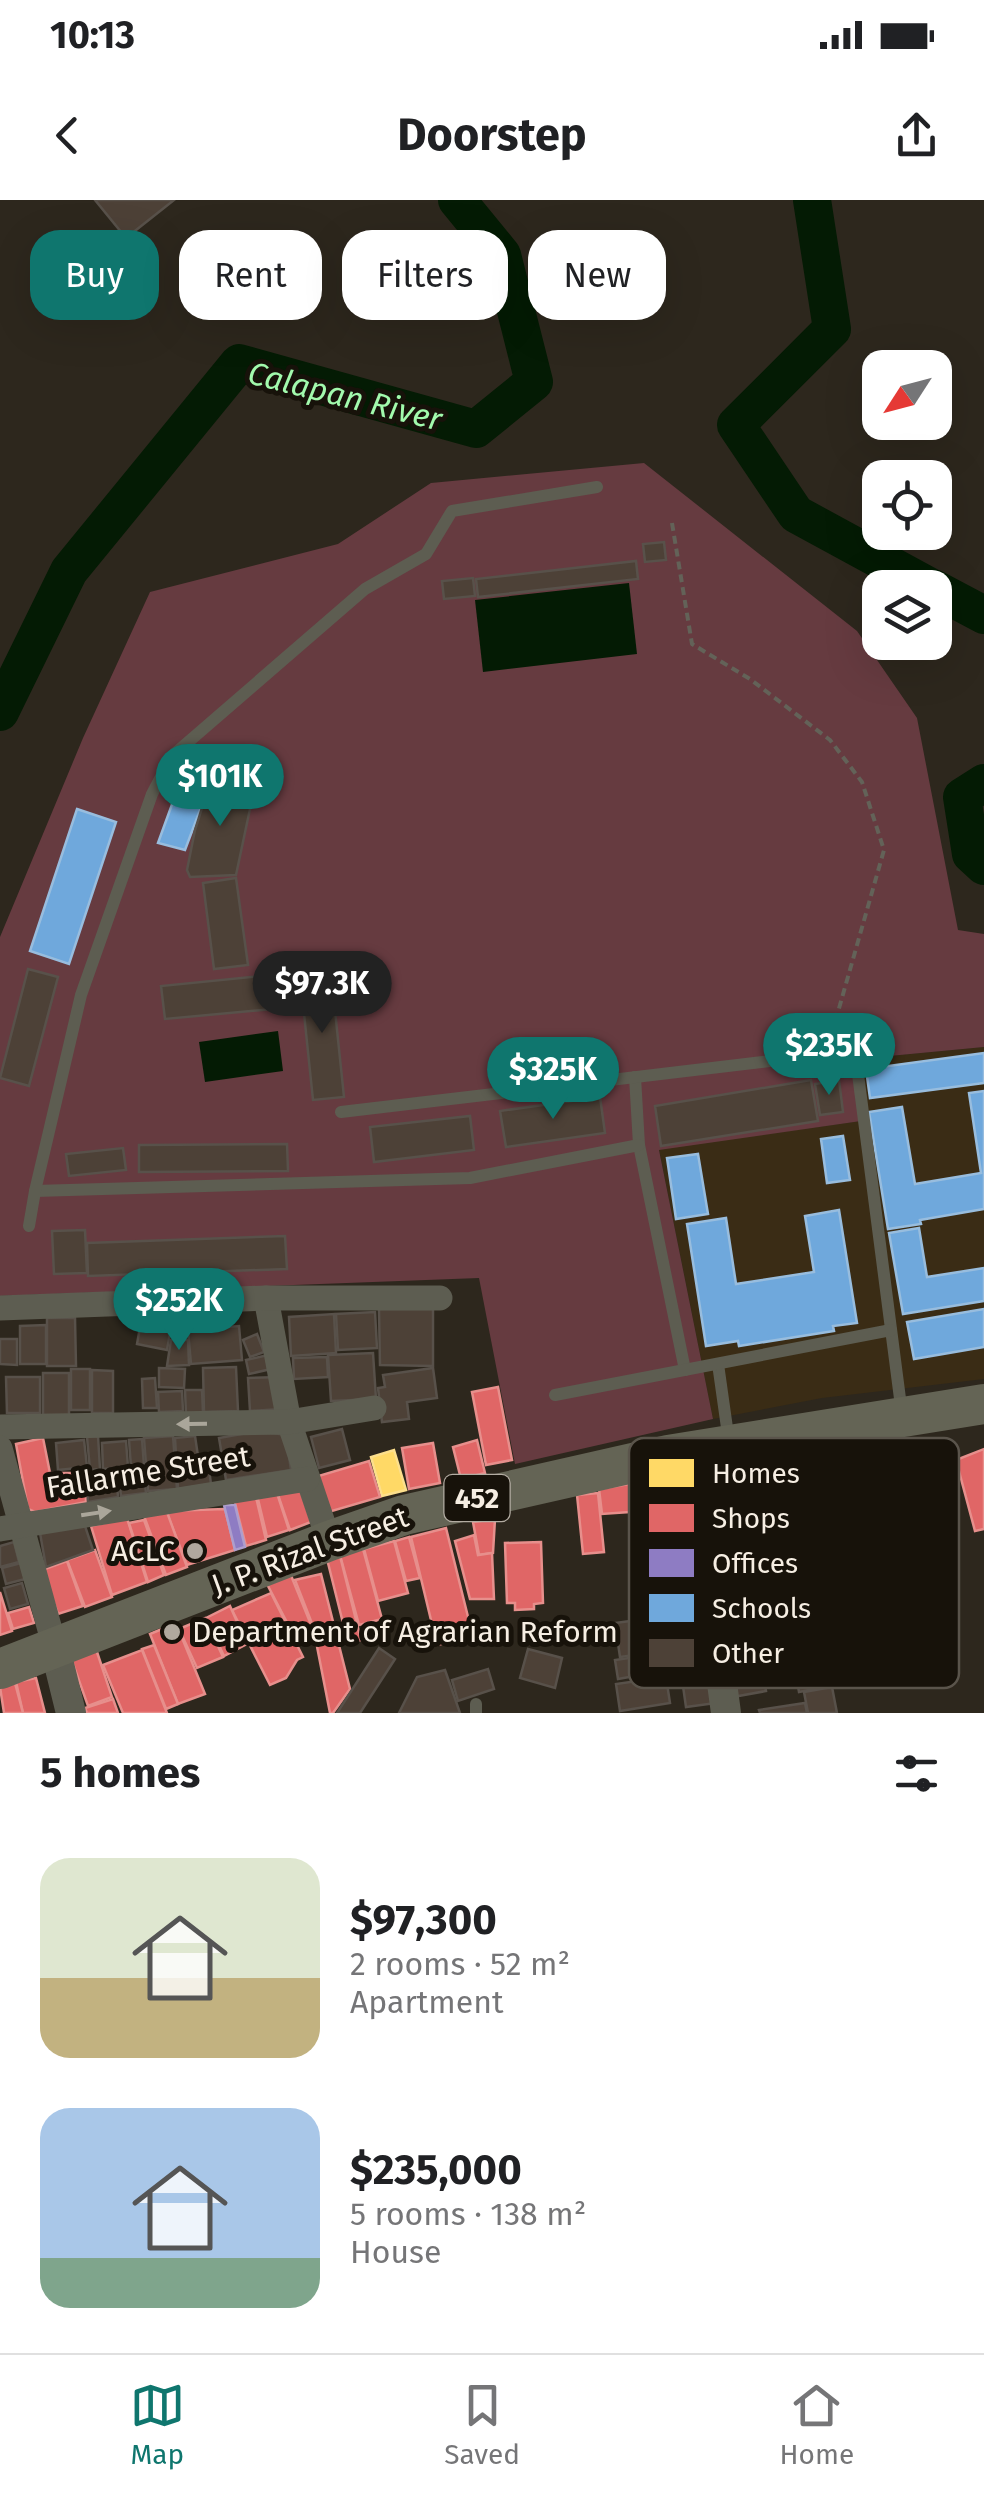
<!DOCTYPE html>
<html lang="en">
<head>
<meta charset="utf-8">
<style>
	body { margin:0; font-family:"Fira Sans",sans-serif; background:#f6f6f6; color:#202124; height:100vh; display:flex; flex-direction:column; font-size:38px; white-space:nowrap }
	* { box-sizing:border-box; margin:0 }
	p { font-size:32px; color:#757577 }
	.icon { flex:none; width:55px; height:55px; fill:none; stroke:currentColor; stroke-width:2; stroke-linecap:round; stroke-linejoin:round }
	.map { position:relative; height:1513px; overflow:hidden }
	.panel { display:flex; flex-direction:column; background:#fff; flex:1 }
	.panel>* { flex:none }
	.guide { position:absolute; left:30px; top:30px; width:925px; height:90px; display:flex; gap:20px }
	.needle { width:65px; rotate:234deg }
	.buttons { position:absolute; left:862px; top:150px; display:grid; gap:20px }
	.buttons a { display:grid; place-items:center; width:90px; height:90px; border-radius:20px; background:#fff; box-shadow:0 10px 40px #0002; font-size:50px }
	.price { position:absolute; translate:-50% -85px; padding:0 22px; border-radius:35px; background:#0f766e; color:#fff; font-size:32px; line-height:65px; filter:drop-shadow(0 2px 5px #0008) }
	.price::after { content:''; position:absolute; left:50%; top:60px; width:30px; height:22px; margin-left:-15px; background:inherit; clip-path:polygon(0 0,100% 0,50% 100%) }
	.price.on { background:#222; color:#fff }
	ul { padding:0; list-style:none }
	li { display:flex; align-items:center; gap:30px; height:250px; padding:0 40px }
	li span { display:grid; place-items:center; flex:none; width:280px; height:200px; border-radius:30px; color:#555 }
	li>.icon { margin-inline-start:auto }
	span .icon { width:120px; height:120px; fill:#fffc; stroke-width:1 }
	li b { font-size:42px }
	h2 { display:flex; justify-content:space-between; align-items:center; height:120px; padding:0 40px; font-size:42px }
	.pill { padding:0 35px; border-radius:30px; background:#fff; box-shadow:0 10px 40px #0002; font-size:35px; line-height:90px }
	.pill.on { background:#0f766e; color:#fff }
	.status { display:flex; justify-content:space-between; align-items:center; height:70px; padding:0 50px; background:#fff; direction:ltr }
	.status svg { height:28px; fill:currentColor }
	header { display:flex; justify-content:space-between; align-items:center; height:130px; padding:0 40px; background:#fff; font-size:45px; font-weight:700 }
	.dock { display:flex; justify-content:space-around; align-items:center; height:140px; border-top:2px solid #e0e0e0; background:#fff; font-size:28px; color:#757577 }
	.dock a { display:grid; justify-items:center; gap:5px }
	.dock .on { color:#0f766e }
	.map>svg:first-child { display:block }
</style>
</head>
<body>
<div class="status"><b>10:13</b><svg viewBox="0 0 49 12"><path d="M0 12V9h3v3zM5 12V6h3v6zM10 12V3h3v9zM15 12V0h3v12zM26 1h20v11H26zM47 4h2v5h-2z"/></svg></div>
<header><svg class="icon" aria-label="back" viewBox="0 0 24 24"><path d="M15 5l-7 7 7 7"/></svg>Doorstep<svg class="icon" aria-label="share" viewBox="0 0 24 24"><path d="M12 15V3M7 8l5-5 5 5M5 13v7h14v-7"/></svg></header>
<div class="map">
<svg width="984" height="1513" viewBox="0 0 984 1513">
	<rect width="100%" height="100%" fill="#2d271d"/>
	<path fill="#3a2c15" d="M 984,847 L 984,1179 L 822,1198 L 713,1219 L 659,949 L 868,920 L 858,859 Z"/>
	<path fill="#663b40" d="M 644,263 L 857,431 L 917,518 L 958,730 L 984,734 L 984,847 L 858,859 L 868,920 L 659,950 L 713,1219 L 515,1264 L 479,1078 L 0,1096 L 0,737 L 83,538 L 150,392 L 338,344 L 431,283 Z"/>
	<g fill="#041b04">
		<path d="M 629,383 L 637,454 L 483,472 L 475,400 Z"/>
		<path d="M 278,831 L 283,871 L 205,882 L 199,842 Z"/>
	</g>
	<path fill="#ffd966" stroke="#fcdf8c" stroke-width="2.5" d="M 394,1250 L 406,1290 L 382,1296 L 371,1257 Z"/>
	<g fill="#e06666" stroke="#e78f8c" stroke-width="2.5">
		<path d="M 498,1187 L 512,1260 L 486,1265 L 472,1192 Z"/>
		<path d="M 43,1238 L 50,1273 L 85,1273 L 86,1302 L 35,1312 L 28,1309 L 16,1244 Z"/>
		<path d="M 477,1240 L 485,1273 L 461,1279 L 453,1247 Z"/>
		<path d="M 433,1243 L 440,1283 L 409,1289 L 402,1248 Z"/>
		<path d="M 984,1249 L 984,1329 L 975,1331 L 956,1260 Z"/>
		<path d="M 369,1261 L 380,1297 L 325,1313 L 315,1277 Z"/>
		<path d="M 653,1280 L 644,1311 L 602,1314 L 599,1289 Z"/>
		<path d="M 300,1288 L 311,1322 L 290,1330 L 277,1292 Z"/>
		<path d="M 277,1293 L 289,1330 L 267,1337 L 257,1295 Z"/>
		<path d="M 598,1293 L 604,1352 L 583,1354 L 577,1295 Z"/>
		<path d="M 256,1297 L 266,1340 L 246,1346 L 234,1299 Z"/>
		<path d="M 225,1309 L 235,1350 L 187,1365 L 166,1311 Z"/>
		<path d="M 167,1312 L 187,1367 L 166,1375 L 144,1316 Z"/>
		<path d="M 127,1318 L 147,1382 L 112,1395 L 91,1326 Z"/>
		<path d="M 495,1319 L 493,1353 L 479,1355 L 473,1322 Z"/>
		<path d="M 144,1320 L 164,1375 L 148,1382 L 129,1323 Z"/>
		<path d="M 446,1328 L 473,1437 L 437,1445 L 411,1337 Z"/>
		<path d="M 474,1335 L 478,1355 L 492,1353 L 494,1399 L 470,1399 L 455,1341 Z"/>
		<path d="M 409,1337 L 420,1378 L 406,1381 L 395,1341 Z"/>
		<path d="M 394,1341 L 408,1393 L 378,1401 L 364,1349 Z"/>
		<path d="M 541,1342 L 543,1403 L 534,1404 L 534,1409 L 515,1410 L 515,1403 L 507,1403 L 505,1343 Z"/>
		<path d="M 363,1349 L 382,1419 L 359,1425 L 340,1355 Z"/>
		<path d="M 95,1350 L 112,1397 L 85,1407 L 67,1360 Z"/>
		<path d="M 340,1356 L 361,1440 L 348,1443 L 327,1359 Z"/>
		<path d="M 67,1361 L 83,1406 L 58,1414 L 42,1370 Z"/>
		<path d="M 290,1373 L 312,1427 L 293,1434 L 267,1384 Z"/>
		<path d="M 321,1374 L 350,1489 L 333,1513 L 330,1513 L 313,1426 L 295,1380 Z"/>
		<path d="M 0,1392 L 12,1431 L 0,1435 Z"/>
		<path d="M 271,1393 L 303,1457 L 297,1460 L 286,1478 L 270,1485 L 232,1410 Z"/>
		<path d="M 230,1406 L 247,1444 L 224,1456 L 206,1418 Z"/>
		<path d="M 29,1407 L 34,1423 L 13,1429 L 8,1413 Z"/>
		<path d="M 205,1418 L 223,1457 L 197,1468 L 179,1429 Z"/>
		<path d="M 176,1423 L 205,1494 L 178,1504 L 150,1434 Z"/>
		<path d="M 154,1445 L 178,1504 L 166,1509 L 142,1449 Z"/>
		<path d="M 96,1449 L 112,1497 L 88,1506 L 71,1458 Z"/>
		<path d="M 142,1450 L 167,1513 L 123,1513 L 103,1465 Z"/>
		<path d="M 36,1478 L 45,1513 L 23,1513 L 16,1482 Z"/>
		<path d="M 15,1483 L 23,1513 L 4,1513 L 0,1487 Z"/>
		<path d="M 113,1499 L 118,1513 L 87,1513 L 85,1508 Z"/>
	</g>
	<path fill="#8e7cc3" stroke="#ad9ecd" stroke-width="2.5" d="M 224,1305 L 235,1305 L 245,1347 L 235,1350 Z"/>
	<g fill="#6fa8dc" stroke="#98bdde" stroke-width="2.5">
		<path d="M 178,588 L 206,594 L 185,650 L 158,643 Z"/>
		<path d="M 77,609 L 116,622 L 69,764 L 30,751 Z"/>
		<path d="M 984,853 L 984,883 L 870,898 L 866,869 Z"/>
		<path d="M 984,891 L 984,1009 L 920,1020 L 921,1024 L 888,1029 L 869,912 L 902,907 L 915,984 L 981,973 L 969,893 Z"/>
		<path d="M 843,936 L 850,980 L 827,983 L 821,939 Z"/>
		<path d="M 698,954 L 708,1014 L 676,1019 L 667,958 Z"/>
		<path d="M 839,1010 L 857,1123 L 833,1126 L 834,1131 L 739,1146 L 738,1141 L 706,1146 L 687,1024 L 726,1018 L 736,1084 L 814,1072 L 805,1016 Z"/>
		<path d="M 919,1028 L 927,1077 L 984,1068 L 984,1101 L 903,1114 L 889,1033 Z"/>
		<path d="M 984,1109 L 984,1147 L 914,1159 L 907,1122 Z"/>
	</g>
	<g fill="none" stroke-linecap="round" stroke-linejoin="round">
		<g stroke="#041b04" stroke-width="38">
			<path d="M 812,0 L 832,129 L 736,225 L 796,314 L 932,388"/>
			<path d="M 935,389 L 984,415"/>
			<path d="M 0,512 L 69,371 L 239,163 L 476,229 L 534,182 L 502,55 L 457,0"/>
			<path d="M 984,583 L 962,597 L 971,654 L 984,666"/>
		</g>
	</g>
	<g fill="#4d4137" stroke="#58514a" stroke-width="2.5">
		<path d="M 95,0 L 174,0 L 126,38 Z"/>
		<path d="M 664,342 L 666,360 L 645,362 L 643,344 Z"/>
		<path d="M 636,361 L 638,379 L 478,397 L 476,379 Z"/>
		<path d="M 473,378 L 475,396 L 444,399 L 442,381 Z"/>
		<path d="M 213,573 L 254,590 L 236,675 L 190,677 L 187,670 L 195,630 Z"/>
		<path d="M 236,678 L 248,765 L 214,769 L 203,683 Z"/>
		<path d="M 28,769 L 58,777 L 29,886 L 0,878 Z"/>
		<path d="M 331,772 L 344,897 L 313,900 L 300,775 Z"/>
		<path d="M 280,774 L 283,808 L 165,819 L 161,786 Z"/>
		<path d="M 811,880 L 818,921 L 661,946 L 655,906 Z"/>
		<path d="M 839,880 L 843,912 L 820,915 L 815,884 Z"/>
		<path d="M 600,897 L 605,933 L 506,947 L 500,911 Z"/>
		<path d="M 470,916 L 474,950 L 374,962 L 370,927 Z"/>
		<path d="M 287,944 L 288,971 L 139,972 L 139,945 Z"/>
		<path d="M 123,948 L 126,970 L 69,976 L 66,954 Z"/>
		<path d="M 85,1030 L 87,1073 L 54,1074 L 52,1031 Z"/>
		<path d="M 285,1036 L 287,1069 L 88,1076 L 87,1043 Z"/>
		<path d="M 379,1109 L 433,1109 L 433,1166 L 380,1165 Z"/>
		<path d="M 375,1112 L 377,1148 L 338,1150 L 336,1114 Z"/>
		<path d="M 334,1114 L 336,1153 L 291,1156 L 289,1117 Z"/>
		<path d="M 142,1116 L 172,1121 L 167,1150 L 137,1144 Z"/>
		<path d="M 47,1118 L 75,1118 L 76,1166 L 47,1166 Z"/>
		<path d="M 46,1125 L 46,1164 L 20,1164 L 20,1126 Z"/>
		<path d="M 239,1126 L 242,1160 L 191,1164 L 188,1130 Z"/>
		<path d="M 257,1134 L 264,1152 L 250,1157 L 243,1140 Z"/>
		<path d="M 0,1139 L 17,1139 L 17,1165 L 0,1164 Z"/>
		<path d="M 171,1140 L 188,1140 L 189,1165 L 167,1166 Z"/>
		<path d="M 373,1153 L 376,1199 L 331,1201 L 328,1155 Z"/>
		<path d="M 268,1155 L 271,1169 L 249,1174 L 246,1160 Z"/>
		<path d="M 327,1157 L 328,1177 L 294,1179 L 293,1158 Z"/>
		<path d="M 236,1167 L 238,1211 L 204,1212 L 203,1168 Z"/>
		<path d="M 159,1168 L 185,1169 L 184,1188 L 159,1187 Z"/>
		<path d="M 433,1168 L 437,1198 L 407,1202 L 409,1219 L 382,1222 L 378,1188 L 385,1187 L 383,1175 Z"/>
		<rect x="71" y="1169" width="19" height="41"/>
		<path d="M 92,1170 L 113,1171 L 113,1213 L 92,1213 Z"/>
		<rect x="43" y="1173" width="26" height="42"/>
		<path d="M 6,1177 L 40,1177 L 40,1213 L 7,1213 Z"/>
		<path d="M 280,1177 L 282,1209 L 250,1211 L 248,1178 Z"/>
		<path d="M 155,1178 L 157,1208 L 143,1208 L 142,1179 Z"/>
		<path d="M 185,1190 L 202,1190 L 203,1213 L 186,1214 Z"/>
		<path d="M 182,1191 L 183,1211 L 159,1212 L 158,1192 Z"/>
		<path d="M 342,1229 L 350,1260 L 319,1268 L 311,1237 Z"/>
		<path d="M 259,1231 L 286,1235 L 291,1270 L 226,1280 L 219,1238 Z"/>
		<path d="M 98,1236 L 100,1269 L 90,1270 L 87,1237 Z"/>
		<path d="M 173,1236 L 177,1289 L 148,1291 L 144,1238 Z"/>
		<path d="M 195,1236 L 199,1263 L 208,1262 L 211,1284 L 178,1289 L 175,1238 Z"/>
		<path d="M 142,1239 L 144,1266 L 131,1267 L 129,1240 Z"/>
		<path d="M 84,1240 L 87,1267 L 58,1270 L 56,1243 Z"/>
		<path d="M 126,1241 L 128,1267 L 103,1269 L 102,1243 Z"/>
		<path d="M 143,1269 L 146,1293 L 121,1296 L 118,1272 Z"/>
		<path d="M 116,1271 L 118,1297 L 88,1302 L 86,1272 Z"/>
		<path d="M 84,1323 L 93,1350 L 46,1367 L 40,1333 Z"/>
		<path d="M 14,1342 L 19,1362 L 0,1367 L 0,1346 Z"/>
		<path d="M 21,1363 L 25,1379 L 6,1384 L 2,1368 Z"/>
		<path d="M 22,1383 L 28,1404 L 10,1409 L 4,1388 Z"/>
		<path d="M 638,1420 L 643,1454 L 620,1457 L 615,1423 Z"/>
		<path d="M 379,1448 L 395,1459 L 360,1513 L 337,1513 Z"/>
		<path d="M 528,1449 L 562,1458 L 555,1488 L 520,1478 Z"/>
		<path d="M 643,1456 L 646,1474 L 618,1479 L 615,1460 Z"/>
		<path d="M 761,1461 L 766,1491 L 733,1497 L 727,1467 Z"/>
		<path d="M 827,1464 L 830,1486 L 799,1492 L 795,1469 Z"/>
		<path d="M 488,1469 L 494,1489 L 458,1501 L 452,1480 Z"/>
		<path d="M 445,1470 L 460,1513 L 399,1513 L 417,1477 Z"/>
		<path d="M 666,1477 L 670,1503 L 620,1511 L 616,1484 Z"/>
		<path d="M 712,1482 L 716,1503 L 686,1507 L 683,1486 Z"/>
		<path d="M 832,1487 L 837,1513 L 808,1513 L 804,1492 Z"/>
		<path d="M 805,1503 L 807,1513 L 760,1513 L 759,1510 Z"/>
	</g>
	<g fill="none" stroke-linecap="round" stroke-linejoin="round">
		<path stroke="#636258" stroke-width="4" stroke-dasharray="8 5" stroke-linecap="butt" d="M 672,323 L 692,444 L 750,479 L 830,540 L 862,582 L 884,650 L 830,840"/>
		<g stroke="#5d5d51" stroke-width="12">
			<path d="M 635,877 L 639,945 L 685,1170"/>
			<path d="M 341,912 L 855,851 L 902,1214"/>
			<path d="M 35,991 L 470,978 L 639,945"/>
			<path d="M 29,1026 L 35,991 L 81,795 L 152,594 L 172,556 L 365,389 L 426,354 L 452,311 L 597,287"/>
			<path d="M 718,1164 L 729,1242"/>
			<path d="M 555,1195 L 891,1130"/>
			<path d="M 476,1513 L 476,1504"/>
		</g>
		<g stroke="#5d5d51" stroke-width="25">
			<path d="M 266,1098 L 289,1222 L 329,1341"/>
			<path d="M 0,1108 L 266,1098 L 440,1098"/>
			<path d="M 0,1227 L 289,1222 L 374,1208"/>
			<path d="M 0,1248 L 55,1448"/>
			<path d="M 0,1329 L 307,1279"/>
		</g>
		<g stroke="#5d5d51" stroke-width="30">
			<path d="M 691,1251 L 726,1513"/>
			<path d="M 55,1448 L 71,1513"/>
		</g>
		<path stroke="#646455" stroke-width="40" d="M 0,1469 L 329,1341 L 404,1315 L 668,1255 L 984,1204"/>
	</g>
	<defs><path id="oneway-solid" d="M-6-.8H1V-3.2L6.5 0L1 3.2V.8H-6Z" transform="scale(2.5)"/></defs>
	<g fill="#aaa69a">
		<use href="#oneway-solid" transform="translate(192 1224) rotate(179)"/>
		<use href="#oneway-solid" transform="translate(96 1313) rotate(-9)"/>
	</g>
	<g fill="#b0a89e" stroke="#17120a" stroke-width="4">
		<circle cx="195" cy="1351" r="10"/>
		<circle cx="172" cy="1432" r="10"/>
	</g>
	<g text-anchor="middle" stroke-width="10" stroke-linejoin="round" paint-order="stroke">
		<rect fill="#17120a" stroke="#b3aca2" stroke-width="2.5" x="444.5" y="1275" width="65" height="46" rx="8"/>
		<g font-size="28" font-weight="bold" fill="#f6eee3">
			<text x="477" y="1308">452</text>
		</g>
		<g font-size="30" fill="#f6eee3" stroke="#17120a">
			<text transform="translate(148 1272) rotate(-9)" y="10">Fallarme Street</text>
			<text transform="translate(310 1351) rotate(-20)" y="10">J. P. Rizal Street</text>
		</g>
		<g font-size="30" fill="#f6eee3" stroke="#17120a" text-anchor="end">
			<text x="175" y="1361">ACLC</text>
			<text x="192" y="1442" text-anchor="start">Department of Agrarian Reform</text>
		</g>
		<g font-size="32" font-style="italic" fill="#a2faad" stroke="#17120a">
			<text transform="translate(345 196) rotate(14)" y="11">Calapan River</text>
		</g>
	</g>
	<rect x="629" y="1238" width="330" height="250" rx="15" fill="#17120a" stroke="#5a544b" stroke-width="2.5"/>
	<rect x="649" y="1259" width="45" height="28" fill="#ffd966"/>
	<rect x="649" y="1304" width="45" height="28" fill="#e06666"/>
	<rect x="649" y="1349" width="45" height="28" fill="#8e7cc3"/>
	<rect x="649" y="1394" width="45" height="28" fill="#6fa8dc"/>
	<rect x="649" y="1439" width="45" height="28" fill="#4d4137"/>
	<g font-size="28" fill="#f6eee3">
		<text x="712" y="1283">Homes</text>
		<text x="712" y="1328">Shops</text>
		<text x="712" y="1373">Offices</text>
		<text x="712" y="1418">Schools</text>
		<text x="712" y="1463">Other</text>
	</g>
</svg>
<div class="buttons">
<a><svg class="needle" viewBox="-14 -14 28 28"><path d="M0-13l5 13h-10z" fill="#e53935"/><path d="M0 13l5-13h-10z" fill="#757577"/></svg></a>
<a><svg class="icon" aria-label="locate" viewBox="0 0 24 24"><circle cx="12" cy="12" r="6"/><path d="M12 2v4M12 18v4M2 12h4M18 12h4"/></svg></a>
<a><svg class="icon" aria-label="layers" viewBox="0 0 24 24"><path d="M12 4l9 5-9 5-9-5zM3 14l9 5 9-5"/></svg></a>
</div>
<b class="price" style="left:220px;top:629px">$101K</b>
<b class="price on" style="left:322px;top:836px">$97.3K</b>
<b class="price" style="left:829px;top:898px">$235K</b>
<b class="price" style="left:553px;top:922px">$325K</b>
<b class="price" style="left:179px;top:1153px">$252K</b>
<div class="guide">
<a class="pill on">Buy</a>
<a class="pill">Rent</a>
<a class="pill">Filters</a>
<a class="pill">New</a>
</div>
</div>
<section class="panel">
<h2>5 homes<svg class="icon" aria-label="filters" viewBox="0 0 24 24"><path d="M4 7h16M4 17h16"/><circle cx="9" cy="7" r="2"/><circle cx="15" cy="17" r="2"/></svg></h2>
<ul>
<li><span style="background:linear-gradient(#dfe7d0 60%,#c2b280 0)"><svg class="icon" aria-label="home" viewBox="0 0 24 24"><path d="M3 11l9-7 9 7M6 9v11h12V9"/></svg></span><div><b>$97,300</b><p>2 rooms · 52 m²</p><p>Apartment</p></div></li>
<li><span style="background:linear-gradient(#a9c7e8 75%,#7fa58c 0)"><svg class="icon" aria-label="home" viewBox="0 0 24 24"><path d="M3 11l9-7 9 7M6 9v11h12V9"/></svg></span><div><b>$235,000</b><p>5 rooms · 138 m²</p><p>House</p></div></li>
</ul>
</section>
<nav class="dock">
<a class="on"><svg class="icon" aria-label="map" viewBox="0 0 24 24"><path d="M3 6l6-2 6 2 6-2v14l-6 2-6-2-6 2zM9 4v14M15 6v14"/></svg>Map</a>
<a><svg class="icon" aria-label="saved" viewBox="0 0 24 24"><path d="M7 4h10v16l-5-4-5 4z"/></svg>Saved</a>
<a><svg class="icon" aria-label="home" viewBox="0 0 24 24"><path d="M3 11l9-7 9 7M6 9v11h12V9"/></svg>Home</a>
</nav>
</body>
</html>
